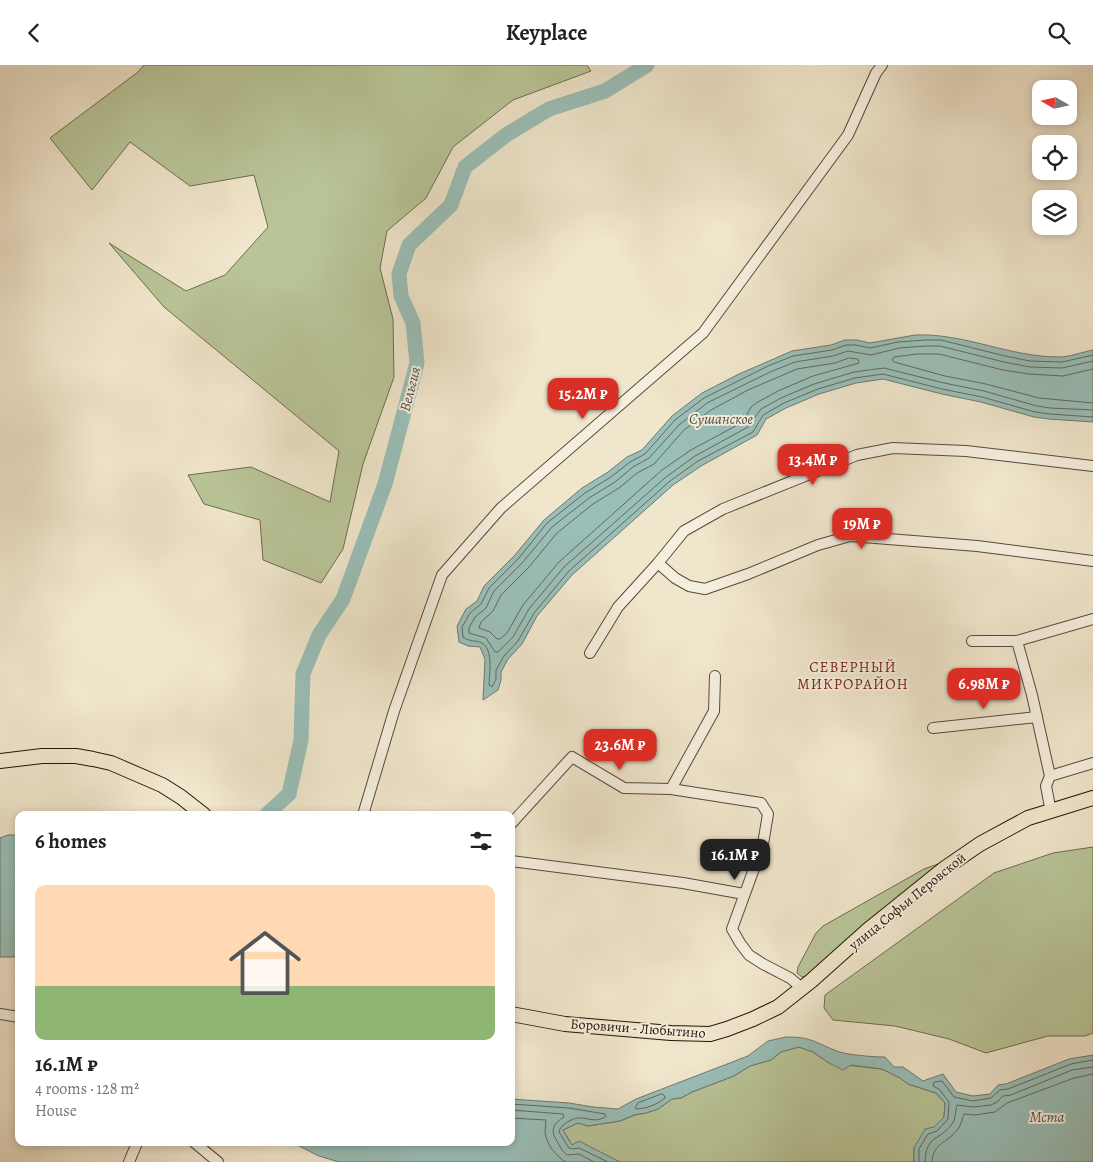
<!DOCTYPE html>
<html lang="en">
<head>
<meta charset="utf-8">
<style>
	body { margin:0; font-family:Alegreya,serif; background:#f2f2f2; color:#222; height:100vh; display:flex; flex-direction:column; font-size:19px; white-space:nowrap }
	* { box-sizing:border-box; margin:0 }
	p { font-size:16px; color:#767676 }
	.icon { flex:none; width:28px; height:28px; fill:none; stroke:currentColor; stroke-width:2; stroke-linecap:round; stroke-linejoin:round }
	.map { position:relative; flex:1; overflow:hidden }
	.drawer { position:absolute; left:15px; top:746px; width:500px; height:335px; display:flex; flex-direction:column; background:#fff; border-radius:10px; box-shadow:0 2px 8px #0003 }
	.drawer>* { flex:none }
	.needle { width:32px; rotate:279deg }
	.controls { position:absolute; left:1032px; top:15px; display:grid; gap:10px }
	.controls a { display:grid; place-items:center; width:45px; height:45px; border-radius:10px; background:#fff; box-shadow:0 2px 8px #0003; font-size:25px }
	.price { position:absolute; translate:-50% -42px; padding:0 11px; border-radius:10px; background:#d93025; color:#fff; font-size:16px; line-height:32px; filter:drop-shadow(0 1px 2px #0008) }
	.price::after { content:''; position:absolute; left:50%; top:30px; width:15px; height:11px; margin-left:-8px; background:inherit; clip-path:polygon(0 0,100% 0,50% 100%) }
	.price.on { background:#222; color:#fff }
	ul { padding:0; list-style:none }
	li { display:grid; align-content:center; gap:10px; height:265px; padding:0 20px }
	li+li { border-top:1px solid #e0e0e0 }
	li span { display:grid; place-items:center; height:155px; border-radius:10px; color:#555 }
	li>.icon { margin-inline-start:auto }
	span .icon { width:90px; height:90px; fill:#fffc; stroke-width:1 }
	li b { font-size:21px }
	h2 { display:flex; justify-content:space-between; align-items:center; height:60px; padding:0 20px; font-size:21px }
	header { display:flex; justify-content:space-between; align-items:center; height:65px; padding:0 20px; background:#fff; font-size:22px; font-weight:600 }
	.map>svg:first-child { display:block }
</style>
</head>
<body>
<header><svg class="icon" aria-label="back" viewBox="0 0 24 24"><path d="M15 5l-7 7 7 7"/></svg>Keyplace<svg class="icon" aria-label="search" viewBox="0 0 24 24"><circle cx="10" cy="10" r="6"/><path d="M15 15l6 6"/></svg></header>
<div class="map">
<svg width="1093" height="1097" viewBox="0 0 1093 1097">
	<rect width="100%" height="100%" fill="#f0e6cc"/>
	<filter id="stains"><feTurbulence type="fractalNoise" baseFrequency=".004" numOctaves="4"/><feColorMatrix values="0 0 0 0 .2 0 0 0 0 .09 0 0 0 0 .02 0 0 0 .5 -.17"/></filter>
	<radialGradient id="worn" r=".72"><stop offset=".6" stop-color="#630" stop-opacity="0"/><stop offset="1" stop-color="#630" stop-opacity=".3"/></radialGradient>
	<g fill="#b9c598" stroke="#6f6c50">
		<path d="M 144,0 L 587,0 L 591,6 L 513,35 L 453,82 L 426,133 L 387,166 L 380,203 L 393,254 L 394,312 L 363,399 L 343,484 L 321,518 L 263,495 L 260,455 L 204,439 L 188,410 L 251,402 L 330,437 L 339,386 L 164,242 L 109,178 L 186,226 L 225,210 L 268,162 L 254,110 L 190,121 L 130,77 L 92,125 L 50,73 L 138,7 Z"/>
		<path d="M 1093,782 L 1093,968 L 1085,971 L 1048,971 L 986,988 L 949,974 L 895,961 L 833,955 L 824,943 L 825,930 L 994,808 L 1053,788 Z"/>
		<path d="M 938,799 L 943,799 L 806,911 L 802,912 L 797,908 L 798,902 L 816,868 L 823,861 L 924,804 Z"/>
		<path d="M 799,982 L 813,987 L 829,998 L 882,1004 L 900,1013 L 908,1019 L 936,1028 L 945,1038 L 944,1052 L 914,1083 L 914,1097 L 620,1097 L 605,1090 L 572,1080 L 563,1065 L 578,1058 L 588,1061 L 620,1056 L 635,1050 L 646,1048 L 658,1044 L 672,1034 L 681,1033 L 692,1027 L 734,1011 L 750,1001 L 771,995 L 781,987 Z"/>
	</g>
	<g fill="#9abfb8" stroke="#6b7a72">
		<path d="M 915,270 C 965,268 1009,292 1059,292 C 1070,292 1082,287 1093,285 L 1093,357 L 1049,354 L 1034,352 L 981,337 L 942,329 L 883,314 L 856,318 L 819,329 L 786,343 L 766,354 L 757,370 L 701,401 L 673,420 L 572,510 L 537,551 L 522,579 L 508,594 L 501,607 L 501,615 L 498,625 L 483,635 L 485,594 L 480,582 L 468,581 L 459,577 L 457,561 L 466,544 L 477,536 L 484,521 L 515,490 L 544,455 L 582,423 L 608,407 L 627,392 L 642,385 L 672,351 L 702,328 L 739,309 L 792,286 L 831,280 L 845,275 L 857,275 L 870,278 Z"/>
		<path d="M 8,770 L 19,770 L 19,892 L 0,892 L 0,773 Z"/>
		<path d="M 786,972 C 810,972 813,976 834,985 C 845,990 873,992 885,992 L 894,1002 L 903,1002 L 923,1016 L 943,1009 L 956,1027 L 973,1031 L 990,1029 L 998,1020 L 1006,1019 L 1069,994 L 1093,990 L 1093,1097 L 914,1097 L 914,1083 L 925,1064 L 934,1062 L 944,1052 L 945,1038 L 936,1028 L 908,1019 L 900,1013 L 882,1004 L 851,1000 L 843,1005 L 829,998 L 813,987 L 799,982 L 781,987 L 771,995 L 750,1001 L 734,1011 L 692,1027 L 681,1033 L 672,1034 L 658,1044 L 646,1048 L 634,1050 L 620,1056 L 588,1061 L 578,1058 L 563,1065 L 572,1080 L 579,1076 L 620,1097 L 339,1097 L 319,1091 L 293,1078 L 511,1078 L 511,1034 L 569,1038 L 593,1042 L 618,1044 L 636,1034 L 748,991 L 768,976 Z"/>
	</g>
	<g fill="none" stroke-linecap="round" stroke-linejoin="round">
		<g stroke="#606960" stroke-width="1">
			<path d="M 1093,290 L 1062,297 L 1030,296 L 1005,291 L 941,275 L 926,275 L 898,277 L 870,283 L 856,280 L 846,280 L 832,285 L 793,291 L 768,301 L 704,333 L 675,355 L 645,389 L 630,397 L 611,412 L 585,428 L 547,458 L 519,493 L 489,523 L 481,539 L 470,548 L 462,562 L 463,572 C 469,577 476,575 482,578 C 494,585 489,609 489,620 L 492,622 L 496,614 L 496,605 L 504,591 L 518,576 L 534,548 L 569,506 L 670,416 L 698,396 L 753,367 L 763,350 L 784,338 L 818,324 L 855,313 L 883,309 L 942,324 L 982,332 L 1035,347 L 1050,349 L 1093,352"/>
			<path d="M 849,293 L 858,294 L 859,298 L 813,311 L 778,326 L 758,337 L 751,342 L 743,357 L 691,385 L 662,405 L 559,497 L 523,540 L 507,568 L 500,574 L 497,574 L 490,567 L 479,563 L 481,557 L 493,546 L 501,530 L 529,502 L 557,468 L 593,439 L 619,423 L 637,408 L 654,399 L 684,365 L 711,345 L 748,325 L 797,304 L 835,298 Z"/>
			<path d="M 1093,296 L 1062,303 L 1030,302 L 1004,297 L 940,281 L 926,281 L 899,283 L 871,290 L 848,286 L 833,291 L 795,297 L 770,307 L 707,338 L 679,360 L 649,393 L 633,402 L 615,417 L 589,433 L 552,462 L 523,497 L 494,526 L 486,543 L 475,552 L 469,563 L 469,568 L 486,573 L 495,587 L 498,587 L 513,572 L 529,544 L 564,502 L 666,412 L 695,391 L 748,362 L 761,344 L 781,333 L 814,319 L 854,307 L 884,303 L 944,318 L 984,326 L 1037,341 L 1050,343 L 1093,345"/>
			<path d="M 1093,304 L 1063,311 L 1029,309 L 1003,305 L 939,289 L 917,289 L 894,292 L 892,295 L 894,297 L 945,311 L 986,319 L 1039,333 L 1093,338"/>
			<path d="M 662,1029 L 664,1030 L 665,1033 C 656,1040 648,1043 637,1044 L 635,1043 L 638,1038 Z"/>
			<path d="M 511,1039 L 569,1043 L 605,1049 L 606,1051 C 596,1059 588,1052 578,1053 C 571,1054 560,1060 559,1067 L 569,1083 L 573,1084 L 579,1083 L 608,1097"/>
			<path d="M 511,1045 L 563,1049 L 564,1052 C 553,1059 550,1065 557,1076 C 560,1082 562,1086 567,1090 L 579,1089 L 594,1097"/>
			<path d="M 511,1053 L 546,1055 C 546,1059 545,1063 545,1067 C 546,1078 556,1092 566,1097"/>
			<path d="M 919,1097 L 919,1084 L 928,1069 L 937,1066 L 948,1054 L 949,1037 L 939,1024 L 933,1021 L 934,1017 L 942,1016 L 954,1032 L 973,1036 L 991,1033 L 1000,1025 L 1008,1024 L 1071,999 L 1093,995"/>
			<path d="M 925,1097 C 926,1069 939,1077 952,1059 C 956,1054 955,1046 957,1040 L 973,1042 L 991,1040 L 997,1037 L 1003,1031 L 1011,1030 L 1072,1005 L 1093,1002"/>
			<path d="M 932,1097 C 933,1077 948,1078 958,1064 C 962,1059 962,1053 964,1049 L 975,1050 L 995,1047 L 1007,1038 L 1074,1013 L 1093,1009"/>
		</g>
		<path stroke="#9abfb8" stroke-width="15" d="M 266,750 L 289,729 L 301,675 L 303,609 L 319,570 L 343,534 L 385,419 L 417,298 L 413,258 L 401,231 L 399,209 L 409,180 L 451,140 L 465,102 L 506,70 L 549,44 L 605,26 L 647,0"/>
		<defs>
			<g id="minor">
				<path d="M 658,498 L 675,513 L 689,521 L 705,524 L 748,509 L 818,480 L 850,471 L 977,481 L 1093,496"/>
				<path d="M 972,576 L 1017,576 L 1093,554"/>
				<path d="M 1017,576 L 1032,630 L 1050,711"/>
				<path d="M 590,588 L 618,542 L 658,498 L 684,466 L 723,444 L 857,390 L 893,383 L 966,386 L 1093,401"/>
				<path d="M 933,663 L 1037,652"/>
				<path d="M 671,724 L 761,738 L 768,749 L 763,779 L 732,864 L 740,878 L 749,890 L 763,899 L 790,913 L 802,923"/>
				<path d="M 1051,747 L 1046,721 L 1050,711 L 1093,698"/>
				<path d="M 363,750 L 394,646 L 442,510 L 501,443 L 703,268 L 848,70 L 876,8 L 882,0"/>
				<path d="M 511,759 L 572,692 L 624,723 L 671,724 L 714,646 L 715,611"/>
				<path d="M 511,796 L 683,818 L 744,829"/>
				<path d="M 0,949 L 19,952"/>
				<path d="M 195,1078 L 218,1097"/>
				<path d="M 129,1097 L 137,1078"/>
			</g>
			<g id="major">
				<path d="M 0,696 L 42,691 L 76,691 L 93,694 L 111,698 L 162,720 L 181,732 L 204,750"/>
				<path d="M 511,949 L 565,959 L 671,968 L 710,969 L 727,964 L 753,954 L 778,942 L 811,916 L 868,865 L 945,803 L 980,779 L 1028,753 L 1093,733"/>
			</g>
		</defs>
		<use href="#minor" stroke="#58483a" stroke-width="12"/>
		<use href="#major" stroke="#251309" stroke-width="16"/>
		<use href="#minor" stroke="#f5efde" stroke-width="10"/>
		<use href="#major" stroke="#f0e6cc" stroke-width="14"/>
	</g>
	<g text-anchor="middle" stroke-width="4" stroke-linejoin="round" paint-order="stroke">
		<g font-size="14" fill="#251309" stroke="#f5efde">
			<text transform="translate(907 836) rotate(-39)" y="5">улица Софьи Перовской</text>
			<text transform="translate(638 963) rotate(4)" y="5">Боровичи - Любытино</text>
		</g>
		<g font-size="15" font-style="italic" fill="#4e4f46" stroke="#f5efde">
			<text transform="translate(410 324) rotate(-76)" y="5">Вельгия</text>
			<text x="721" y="359">Сушанское</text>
			<text x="1047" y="1057">Мста</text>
		</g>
		<g font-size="15" letter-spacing="1" fill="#7a1f14" stroke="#f5efde">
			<text x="853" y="607">СЕВЕРНЫЙ<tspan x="853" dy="17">МИКРОРАЙОН</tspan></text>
		</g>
	</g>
	<rect width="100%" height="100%" filter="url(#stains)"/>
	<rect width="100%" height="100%" fill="url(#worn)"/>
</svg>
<div class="controls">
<a><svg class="needle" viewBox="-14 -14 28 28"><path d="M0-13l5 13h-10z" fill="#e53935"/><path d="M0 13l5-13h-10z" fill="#767676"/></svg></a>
<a><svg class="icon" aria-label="locate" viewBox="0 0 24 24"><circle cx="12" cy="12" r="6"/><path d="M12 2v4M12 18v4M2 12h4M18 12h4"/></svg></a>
<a><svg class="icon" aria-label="layers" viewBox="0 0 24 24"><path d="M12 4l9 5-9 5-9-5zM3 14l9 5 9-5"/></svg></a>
</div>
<b class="price" style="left:583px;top:355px">15.2M ₽</b>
<b class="price" style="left:813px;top:421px">13.4M ₽</b>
<b class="price" style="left:862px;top:485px">19M ₽</b>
<b class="price" style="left:984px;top:645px">6.98M ₽</b>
<b class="price" style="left:620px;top:706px">23.6M ₽</b>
<b class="price on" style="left:735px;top:816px">16.1M ₽</b>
<section class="drawer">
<h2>6 homes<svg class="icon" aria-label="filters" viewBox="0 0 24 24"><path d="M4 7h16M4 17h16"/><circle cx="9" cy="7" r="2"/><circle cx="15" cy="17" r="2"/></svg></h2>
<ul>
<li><span style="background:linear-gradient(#ffd9b3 65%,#8fb573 0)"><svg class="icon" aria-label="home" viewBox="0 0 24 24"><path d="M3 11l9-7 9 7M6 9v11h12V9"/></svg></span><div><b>16.1M ₽</b><p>4 rooms · 128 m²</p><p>House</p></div></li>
</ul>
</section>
</div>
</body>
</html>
